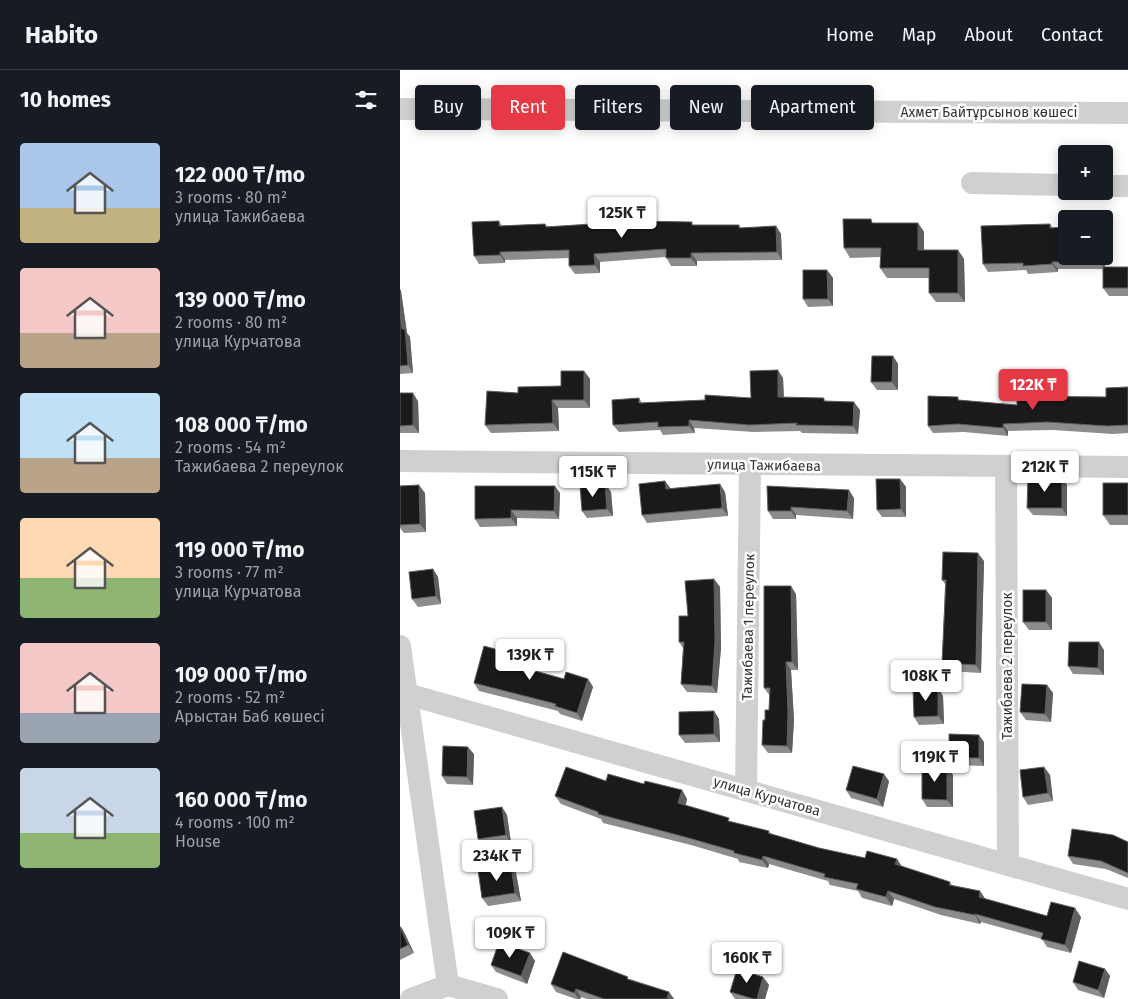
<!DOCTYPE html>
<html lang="en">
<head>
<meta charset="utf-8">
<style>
	body { margin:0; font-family:"Fira Sans",sans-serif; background:#20242c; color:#f1f3f6; height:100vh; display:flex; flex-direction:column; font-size:19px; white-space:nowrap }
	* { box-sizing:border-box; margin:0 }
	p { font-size:16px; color:#9ea1a6 }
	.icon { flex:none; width:28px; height:28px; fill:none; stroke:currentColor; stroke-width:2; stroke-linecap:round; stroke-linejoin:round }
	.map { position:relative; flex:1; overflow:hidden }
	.details { display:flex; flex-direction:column; background:#171b24; width:400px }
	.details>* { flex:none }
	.guide { position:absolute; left:15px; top:15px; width:475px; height:45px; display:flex; gap:10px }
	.buttons { position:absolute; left:658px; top:75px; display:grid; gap:10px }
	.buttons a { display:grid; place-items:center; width:55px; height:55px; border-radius:5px; background:#171b24; box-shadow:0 2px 12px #0003; font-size:25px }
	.price { position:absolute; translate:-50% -42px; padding:0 11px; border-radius:5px; background:#fff; color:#222; font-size:16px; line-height:32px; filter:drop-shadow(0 1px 2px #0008) }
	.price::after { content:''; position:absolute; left:50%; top:30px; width:15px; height:11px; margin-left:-8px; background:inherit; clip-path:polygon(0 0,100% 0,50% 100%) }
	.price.active { background:#e63946; color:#fff }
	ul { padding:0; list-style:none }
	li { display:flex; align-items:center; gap:15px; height:125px; padding:0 20px }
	li span { display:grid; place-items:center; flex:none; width:140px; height:100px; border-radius:5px; color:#555 }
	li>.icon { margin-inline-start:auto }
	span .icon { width:60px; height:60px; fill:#fffc; stroke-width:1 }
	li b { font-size:21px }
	h2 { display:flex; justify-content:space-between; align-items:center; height:60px; padding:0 20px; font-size:21px }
	.chip { padding:0 18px; border-radius:5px; background:#171b24; box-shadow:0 2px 12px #0003; font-size:18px; line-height:45px }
	.chip.active { background:#e63946; color:#fff }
	header { display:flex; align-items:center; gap:30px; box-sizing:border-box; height:70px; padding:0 25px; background:#171b24; border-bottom:1px solid #363941 }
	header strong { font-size:24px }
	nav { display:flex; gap:28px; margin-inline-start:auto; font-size:18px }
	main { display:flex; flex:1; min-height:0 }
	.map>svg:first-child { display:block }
</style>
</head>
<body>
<header>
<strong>Habito</strong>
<nav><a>Home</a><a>Map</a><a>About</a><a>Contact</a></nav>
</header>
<main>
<section class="details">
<h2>10 homes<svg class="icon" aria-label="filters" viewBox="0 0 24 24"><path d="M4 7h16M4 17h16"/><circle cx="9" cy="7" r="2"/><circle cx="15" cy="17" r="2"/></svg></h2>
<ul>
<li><span style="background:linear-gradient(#a9c7e8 65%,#c2b280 0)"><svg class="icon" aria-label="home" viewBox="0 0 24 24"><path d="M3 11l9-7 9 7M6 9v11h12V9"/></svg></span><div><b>122 000 ₸/mo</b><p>3 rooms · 80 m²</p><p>улица Тажибаева</p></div></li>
<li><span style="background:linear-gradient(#f6c9c9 65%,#b9a48a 0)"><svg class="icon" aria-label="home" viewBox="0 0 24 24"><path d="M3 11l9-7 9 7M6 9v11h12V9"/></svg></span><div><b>139 000 ₸/mo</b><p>2 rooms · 80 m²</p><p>улица Курчатова</p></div></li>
<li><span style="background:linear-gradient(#bfe0f5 65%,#b9a48a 0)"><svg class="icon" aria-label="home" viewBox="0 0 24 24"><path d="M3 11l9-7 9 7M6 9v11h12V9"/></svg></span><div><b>108 000 ₸/mo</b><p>2 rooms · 54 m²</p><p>Тажибаева 2 переулок</p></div></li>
<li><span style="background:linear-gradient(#ffd9b3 60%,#8fb573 0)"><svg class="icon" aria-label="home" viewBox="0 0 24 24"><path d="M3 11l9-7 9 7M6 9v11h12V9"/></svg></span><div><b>119 000 ₸/mo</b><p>3 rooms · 77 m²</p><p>улица Курчатова</p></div></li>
<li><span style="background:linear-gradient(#f6c9c9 70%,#9aa5b1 0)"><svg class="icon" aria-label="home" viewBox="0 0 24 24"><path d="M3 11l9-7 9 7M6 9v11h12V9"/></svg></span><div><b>109 000 ₸/mo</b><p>2 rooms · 52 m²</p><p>Арыстан Баб көшесі</p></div></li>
<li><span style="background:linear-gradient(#c9d6e8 65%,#8fb573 0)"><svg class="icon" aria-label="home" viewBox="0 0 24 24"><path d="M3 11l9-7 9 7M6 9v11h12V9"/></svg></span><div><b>160 000 ₸/mo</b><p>4 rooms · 100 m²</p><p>House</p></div></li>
</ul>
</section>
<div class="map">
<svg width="728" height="929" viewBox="0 0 728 929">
	<rect width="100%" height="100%" fill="#fff"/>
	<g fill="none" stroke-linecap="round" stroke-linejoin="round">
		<g stroke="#d0d0d0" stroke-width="22">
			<path d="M 0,39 L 728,43"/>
			<path d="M 572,113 L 666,115"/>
			<path d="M 704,116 L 728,116"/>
			<path d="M 0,391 L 728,397"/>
			<path d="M 606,397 L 608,795"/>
			<path d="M 0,576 L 48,915"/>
			<path d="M 7,624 L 728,829"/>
			<path d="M 346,720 L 350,395"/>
			<path d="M 11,929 L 48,915 L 97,929"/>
		</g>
	</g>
	<g fill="#8c8c8c">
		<path d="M 99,151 L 102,156 L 145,154 L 147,156 L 294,155 L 339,155 L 341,158 L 376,156 L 381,164 L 382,190 L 297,191 L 297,196 L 271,196 L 266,187 L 200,192 L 200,203 L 175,204 L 169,196 L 169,188 L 105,190 L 105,193 L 79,194 L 74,186 Z"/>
		<path d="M 474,153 L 518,153 L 524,162 L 524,180 L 558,180 L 564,189 L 565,232 L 536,232 L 529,223 L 529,208 L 487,208 L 480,198 L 480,187 L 450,188 L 444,178 Z"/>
		<path d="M 650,154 L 653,158 L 704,186 L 704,164 L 704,165 L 705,197 L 728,197 L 728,226 L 709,226 L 703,218 L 703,199 L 658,199 L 658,202 L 628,204 L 626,200 L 588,202 L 583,194 Z"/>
		<path d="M 427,200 L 433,208 L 433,236 L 408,237 L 403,229 Z"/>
		<path d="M 0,219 L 1,221 L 7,263 L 10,267 L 13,303 L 0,304 Z"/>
		<path d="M 493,286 L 498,294 L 498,320 L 477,320 L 471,312 Z"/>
		<path d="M 184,301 L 190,309 L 190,338 L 158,338 L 159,361 L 91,363 L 85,355 L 118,323 L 161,316 Z"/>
		<path d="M 383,308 L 384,327 L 427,331 L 460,340 L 458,364 L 402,363 L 400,361 L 354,362 L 294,358 L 295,363 L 263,365 L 260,360 L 219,362 L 213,355 L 239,328 L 242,333 L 351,328 Z"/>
		<path d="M 728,317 L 728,363 L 713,364 L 653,360 L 608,361 L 608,366 L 564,362 L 533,363 L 528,356 L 561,330 L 617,335 L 706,327 Z"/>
		<path d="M 0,323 L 18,331 L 19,363 L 0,363 Z"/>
		<path d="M 662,407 L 667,415 L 667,446 L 633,445 L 627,438 Z"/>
		<path d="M 500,409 L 506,417 L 506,447 L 482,447 L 477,440 Z"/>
		<path d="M 265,411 L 270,419 L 325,422 L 328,446 L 247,453 L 242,445 Z"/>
		<path d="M 728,413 L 728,455 L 710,455 L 703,445 Z"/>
		<path d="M 205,414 L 211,422 L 213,446 L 187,448 L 182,441 Z"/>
		<path d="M 0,416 L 25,423 L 26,462 L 4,463 L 0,458 Z"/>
		<path d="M 367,416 L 454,428 L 453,449 L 396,445 L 396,449 L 373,449 L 368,441 Z"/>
		<path d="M 160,423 L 159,449 L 117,448 L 117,456 L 80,457 L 75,449 Z"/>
		<path d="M 584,491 L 581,603 L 548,601 L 542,593 L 545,514 L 542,510 Z"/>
		<path d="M 33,499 L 38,507 L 41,534 L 18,537 L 12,529 Z"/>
		<path d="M 314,509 L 320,517 L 321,578 L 317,623 L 287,622 L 281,614 L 283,578 L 279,572 L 288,546 Z"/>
		<path d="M 646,520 L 652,528 L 652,560 L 629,560 L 623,552 Z"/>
		<path d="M 396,524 L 398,600 L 391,600 L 394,650 L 392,683 L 368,683 L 362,675 L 365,650 L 369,640 L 370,626 L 364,618 Z"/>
		<path d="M 704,580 L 704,605 L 673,604 L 668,596 Z"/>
		<path d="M 106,582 L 111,590 L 110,594 L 164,609 L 188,609 L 193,617 L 182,651 L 160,644 L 158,641 L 79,621 L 74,613 Z"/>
		<path d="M 647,615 L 653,623 L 651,652 L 626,650 L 620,642 Z"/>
		<path d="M 538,618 L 543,626 L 544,654 L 519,655 L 514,647 Z"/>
		<path d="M 314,641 L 319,649 L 320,672 L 285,673 L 279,665 Z"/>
		<path d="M 584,672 L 584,696 L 555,695 L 549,688 Z"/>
		<path d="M 74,684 L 73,715 L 47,714 L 42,706 Z"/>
		<path d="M 547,697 L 553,705 L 553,737 L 527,737 L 522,729 Z"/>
		<path d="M 644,697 L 650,705 L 653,731 L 628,735 L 623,727 Z"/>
		<path d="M 206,711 L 244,714 L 282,720 L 287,729 L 286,735 L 331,752 L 369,761 L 371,764 L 419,778 L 465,788 L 497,789 L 501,796 L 550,812 L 552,815 L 580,821 L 585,829 L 647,846 L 681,847 L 671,883 L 647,877 L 642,869 L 581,852 L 580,854 L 541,845 L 494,829 L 492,836 L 462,828 L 458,821 L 430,815 L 428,811 L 369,794 L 368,798 L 339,792 L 338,789 L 291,775 L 203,753 L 201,749 L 161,734 L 155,726 Z"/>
		<path d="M 489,711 L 483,737 L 451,728 L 446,720 Z"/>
		<path d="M 102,737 L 107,745 L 111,773 L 84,777 L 78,769 Z"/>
		<path d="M 728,772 L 728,808 L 706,799 L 673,794 L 668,786 Z"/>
		<path d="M 111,795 L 116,803 L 121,831 L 88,836 L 82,828 Z"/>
		<path d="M 0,856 L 3,860 L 14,883 L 0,890 Z"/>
		<path d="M 135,891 L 127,914 L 96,902 L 91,895 Z"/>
		<path d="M 705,899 L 710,906 L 704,928 L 678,920 L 673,912 Z"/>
		<path d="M 363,907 L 369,915 L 365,929 L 335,929 L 330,922 Z"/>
		<path d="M 230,909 L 269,922 L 274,929 L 187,929 L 181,927 L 180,929 L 176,929 L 156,922 L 151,914 Z"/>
	</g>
	<g fill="#5f5f5f">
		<path d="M 518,153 L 524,162 L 524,189 L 518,180 Z"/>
		<path d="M 376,156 L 381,164 L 382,190 L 377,182 Z"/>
		<path d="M 704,164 L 704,165 L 705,199 L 699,191 L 699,186 L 704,186 Z"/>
		<path d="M 558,180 L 564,189 L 565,232 L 558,223 Z"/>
		<path d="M 100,182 L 105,190 L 105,193 L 100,185 Z"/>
		<path d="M 291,183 L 297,191 L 297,196 L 291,188 Z"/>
		<path d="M 194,184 L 200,192 L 200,203 L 195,195 Z"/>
		<path d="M 652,192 L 658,199 L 658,202 L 652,194 Z"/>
		<path d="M 427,200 L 433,208 L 433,236 L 428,229 Z"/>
		<path d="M 0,219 L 1,221 L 7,263 L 10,267 L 13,303 L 8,295 L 0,243 Z"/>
		<path d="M 493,286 L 498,294 L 498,320 L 492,312 Z"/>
		<path d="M 378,300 L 383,308 L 384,335 L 378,327 Z"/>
		<path d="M 184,301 L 190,309 L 190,338 L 184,330 Z"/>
		<path d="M 13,323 L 18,331 L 19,363 L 13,355 Z"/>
		<path d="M 152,330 L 158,338 L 159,361 L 153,353 Z"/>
		<path d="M 454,332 L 460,340 L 458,364 L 453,356 Z"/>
		<path d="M 289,350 L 294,358 L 295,363 L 289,356 Z"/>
		<path d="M 603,354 L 608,361 L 608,366 L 603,358 Z"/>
		<path d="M 662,407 L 667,415 L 667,446 L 662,438 Z"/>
		<path d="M 500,409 L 506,417 L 506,447 L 501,439 Z"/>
		<path d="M 265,411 L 271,419 L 266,419 Z"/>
		<path d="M 205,414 L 211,422 L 213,446 L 207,439 Z"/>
		<path d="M 320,414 L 325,422 L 328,446 L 322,438 Z"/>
		<path d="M 19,415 L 25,423 L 26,462 L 20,454 Z"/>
		<path d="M 155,416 L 160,423 L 159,449 L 154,441 Z"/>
		<path d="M 449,420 L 454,428 L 453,449 L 447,441 Z"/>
		<path d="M 391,437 L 396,445 L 396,449 L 391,441 Z"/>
		<path d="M 111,440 L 117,448 L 117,456 L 111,448 Z"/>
		<path d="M 578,483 L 584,491 L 581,603 L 576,595 Z"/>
		<path d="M 33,499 L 38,507 L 41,534 L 36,526 Z"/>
		<path d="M 314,509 L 320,517 L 321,578 L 317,623 L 312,616 Z"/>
		<path d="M 391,516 L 396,524 L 398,600 L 392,592 Z"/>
		<path d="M 646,520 L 652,528 L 652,560 L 646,552 Z"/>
		<path d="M 699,572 L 704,580 L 704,605 L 698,598 Z"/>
		<path d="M 106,582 L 111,590 L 108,600 L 103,592 Z"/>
		<path d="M 386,592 L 391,600 L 394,650 L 392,683 L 387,676 Z"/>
		<path d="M 188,609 L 193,617 L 182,651 L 177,643 Z"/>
		<path d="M 647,615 L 653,623 L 651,652 L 645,644 Z"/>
		<path d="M 538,618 L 543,626 L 544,654 L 538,646 Z"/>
		<path d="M 314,641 L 319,649 L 320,672 L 314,664 Z"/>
		<path d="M 579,665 L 584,672 L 584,696 L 579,688 Z"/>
		<path d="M 68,677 L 74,684 L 73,715 L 67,707 Z"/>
		<path d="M 547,697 L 553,705 L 553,737 L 547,730 Z"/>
		<path d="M 644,697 L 650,705 L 653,731 L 648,723 Z"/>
		<path d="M 484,704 L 489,711 L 483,737 L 477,729 Z"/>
		<path d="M 282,720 L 287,729 L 284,741 L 278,733 Z"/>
		<path d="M 102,737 L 107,745 L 111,773 L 106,765 Z"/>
		<path d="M 363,786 L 369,794 L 368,798 L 362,790 Z"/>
		<path d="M 497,789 L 503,798 L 495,794 Z"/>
		<path d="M 111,795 L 116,803 L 121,831 L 115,823 Z"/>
		<path d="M 488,821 L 494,829 L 492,836 L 486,827 Z"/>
		<path d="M 580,821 L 586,830 L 579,827 Z"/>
		<path d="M 675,838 L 681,847 L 671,883 L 665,875 Z"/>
		<path d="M 575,844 L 581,852 L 580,854 L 575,845 Z"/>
		<path d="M 0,856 L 3,860 L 14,883 L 8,875 L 0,857 Z"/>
		<path d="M 130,883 L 135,891 L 127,914 L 121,906 Z"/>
		<path d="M 705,899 L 710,906 L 704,928 L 698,920 Z"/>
		<path d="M 363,907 L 369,915 L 365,929 L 357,929 Z"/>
		<path d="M 176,919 L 181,927 L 180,929 L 179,929 L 174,923 Z"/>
		<path d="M 269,922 L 274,929 L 267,929 Z"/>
	</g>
	<g fill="#1a1a1a" stroke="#5f5f5f">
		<path d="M 443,149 L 471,149 L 472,153 L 518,153 L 518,180 L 558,180 L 558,223 L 529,223 L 529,198 L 480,198 L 481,178 L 444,178 Z"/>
		<path d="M 99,151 L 99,156 L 145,154 L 146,157 L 236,151 L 292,152 L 292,155 L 339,155 L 339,158 L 376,156 L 377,182 L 291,183 L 291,188 L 266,188 L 266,179 L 194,184 L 195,195 L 169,196 L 169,180 L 100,182 L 100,185 L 74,186 L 72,152 Z"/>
		<path d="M 650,154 L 650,158 L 666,157 L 666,186 L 699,186 L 699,191 L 652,192 L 652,194 L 623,196 L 623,193 L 583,194 L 581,156 Z"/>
		<rect x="703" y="197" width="25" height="21"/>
		<path d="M 403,200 L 427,200 L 428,229 L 403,229 Z"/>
		<path d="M 0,243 L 2,259 L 5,259 L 8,295 L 0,296 Z"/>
		<path d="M 472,286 L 493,286 L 492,312 L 471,312 Z"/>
		<path d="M 378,300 L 378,327 L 424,328 L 424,331 L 454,332 L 453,356 L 396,355 L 397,353 L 349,355 L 289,350 L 289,356 L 258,357 L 258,352 L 213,355 L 212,330 L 239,328 L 239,333 L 305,330 L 305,325 L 351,328 L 350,301 Z"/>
		<path d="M 161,301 L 184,301 L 184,330 L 152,330 L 153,353 L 85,355 L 87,321 L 118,323 L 118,317 L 161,316 Z"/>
		<path d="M 728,317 L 728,355 L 707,356 L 647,352 L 603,354 L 603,358 L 558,354 L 528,356 L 528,326 L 558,327 L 558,330 L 617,335 L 617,326 L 706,327 L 706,318 Z"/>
		<path d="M 0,323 L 13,323 L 13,355 L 0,356 Z"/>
		<path d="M 628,407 L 662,407 L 662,438 L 627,438 Z"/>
		<path d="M 476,409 L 500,409 L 501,439 L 477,440 Z"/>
		<path d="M 265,411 L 266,419 L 320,414 L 322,438 L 242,445 L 239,414 Z"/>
		<rect x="703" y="413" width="25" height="32"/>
		<path d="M 205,414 L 207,439 L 182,441 L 180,416 Z"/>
		<path d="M 19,415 L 20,454 L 0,455 L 0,416 Z"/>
		<path d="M 75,416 L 155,416 L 154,441 L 111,440 L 111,448 L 75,449 Z"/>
		<path d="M 367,416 L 449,420 L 447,441 L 391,437 L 391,441 L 368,441 Z"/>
		<path d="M 543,482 L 578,483 L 576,595 L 542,593 L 546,510 L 542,510 Z"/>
		<path d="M 33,499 L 36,526 L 12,529 L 9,502 Z"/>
		<path d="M 314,509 L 315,571 L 312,616 L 281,614 L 284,572 L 279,572 L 279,546 L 288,546 L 285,511 Z"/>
		<path d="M 364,516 L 391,516 L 392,592 L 386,592 L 388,643 L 387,676 L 362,675 L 363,650 L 365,650 L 365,640 L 369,640 L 370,618 L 364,618 Z"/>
		<rect x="623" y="520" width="23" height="32"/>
		<path d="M 669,572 L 699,572 L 698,598 L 668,596 Z"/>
		<path d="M 84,576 L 106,582 L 103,592 L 164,609 L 166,602 L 188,609 L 177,643 L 155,636 L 156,634 L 74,613 Z"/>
		<path d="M 622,614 L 647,615 L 645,644 L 620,642 Z"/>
		<path d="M 538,618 L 538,646 L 514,647 L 513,619 Z"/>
		<path d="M 314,641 L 314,664 L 279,665 L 279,642 Z"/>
		<path d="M 549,664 L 579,665 L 579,688 L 549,688 Z"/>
		<path d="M 43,676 L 68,677 L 67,707 L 42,706 Z"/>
		<path d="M 453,696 L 484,704 L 477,729 L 446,720 Z"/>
		<path d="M 166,697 L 206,711 L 208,704 L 244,714 L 245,711 L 282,720 L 278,733 L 329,748 L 328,751 L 369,761 L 368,763 L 419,778 L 465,788 L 467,781 L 497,789 L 495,794 L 550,812 L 549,815 L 580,821 L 579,827 L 647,846 L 651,832 L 675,838 L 665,875 L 641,869 L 643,863 L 575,844 L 575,845 L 535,837 L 488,821 L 486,827 L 456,819 L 458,814 L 424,807 L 425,804 L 363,786 L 362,790 L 334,783 L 334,781 L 285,767 L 198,744 L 198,742 L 155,726 Z"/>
		<path d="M 522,697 L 547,697 L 547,730 L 522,729 Z"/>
		<path d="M 644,697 L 648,723 L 623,727 L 620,700 Z"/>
		<path d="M 102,737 L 106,765 L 78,769 L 74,741 Z"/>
		<path d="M 672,759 L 713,765 L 728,772 L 728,803 L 701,791 L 668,786 Z"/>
		<path d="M 111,795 L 115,823 L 82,828 L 78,800 Z"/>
		<path d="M 0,857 L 8,875 L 0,879 Z"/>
		<path d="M 99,872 L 130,883 L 121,906 L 91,895 Z"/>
		<path d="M 163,882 L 228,907 L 227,909 L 269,922 L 267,929 L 204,929 L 176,919 L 174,923 L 151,914 Z"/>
		<path d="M 679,891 L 705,899 L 698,920 L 673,912 Z"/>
		<path d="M 337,899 L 363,907 L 357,929 L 354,929 L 330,922 Z"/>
	</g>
	<g text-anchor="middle" stroke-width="5" stroke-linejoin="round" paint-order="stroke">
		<g font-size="14" fill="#333" stroke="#fff">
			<text x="589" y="47">Ахмет Байтұрсынов көшесі</text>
			<text transform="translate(364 395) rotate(1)" y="5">улица Тажибаева</text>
			<text transform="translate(348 557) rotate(-89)" y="5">Тажибаева 1 переулок</text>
			<text transform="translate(607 596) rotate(-90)" y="5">Тажибаева 2 переулок</text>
			<text transform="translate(367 726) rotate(16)" y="5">улица Курчатова</text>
		</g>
	</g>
</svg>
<div class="buttons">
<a>+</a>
<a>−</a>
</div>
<b class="price" style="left:222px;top:169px">125K ₸</b>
<b class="price active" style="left:633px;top:341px">122K ₸</b>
<b class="price" style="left:645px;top:423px">212K ₸</b>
<b class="price" style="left:193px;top:428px">115K ₸</b>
<b class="price" style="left:130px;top:611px">139K ₸</b>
<b class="price" style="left:526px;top:632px">108K ₸</b>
<b class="price" style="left:535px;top:713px">119K ₸</b>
<b class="price" style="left:97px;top:812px">234K ₸</b>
<b class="price" style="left:110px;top:889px">109K ₸</b>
<b class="price" style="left:347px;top:914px">160K ₸</b>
<div class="guide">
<a class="chip">Buy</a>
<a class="chip active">Rent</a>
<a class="chip">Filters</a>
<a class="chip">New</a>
<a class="chip">Apartment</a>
</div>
</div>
</main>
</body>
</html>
